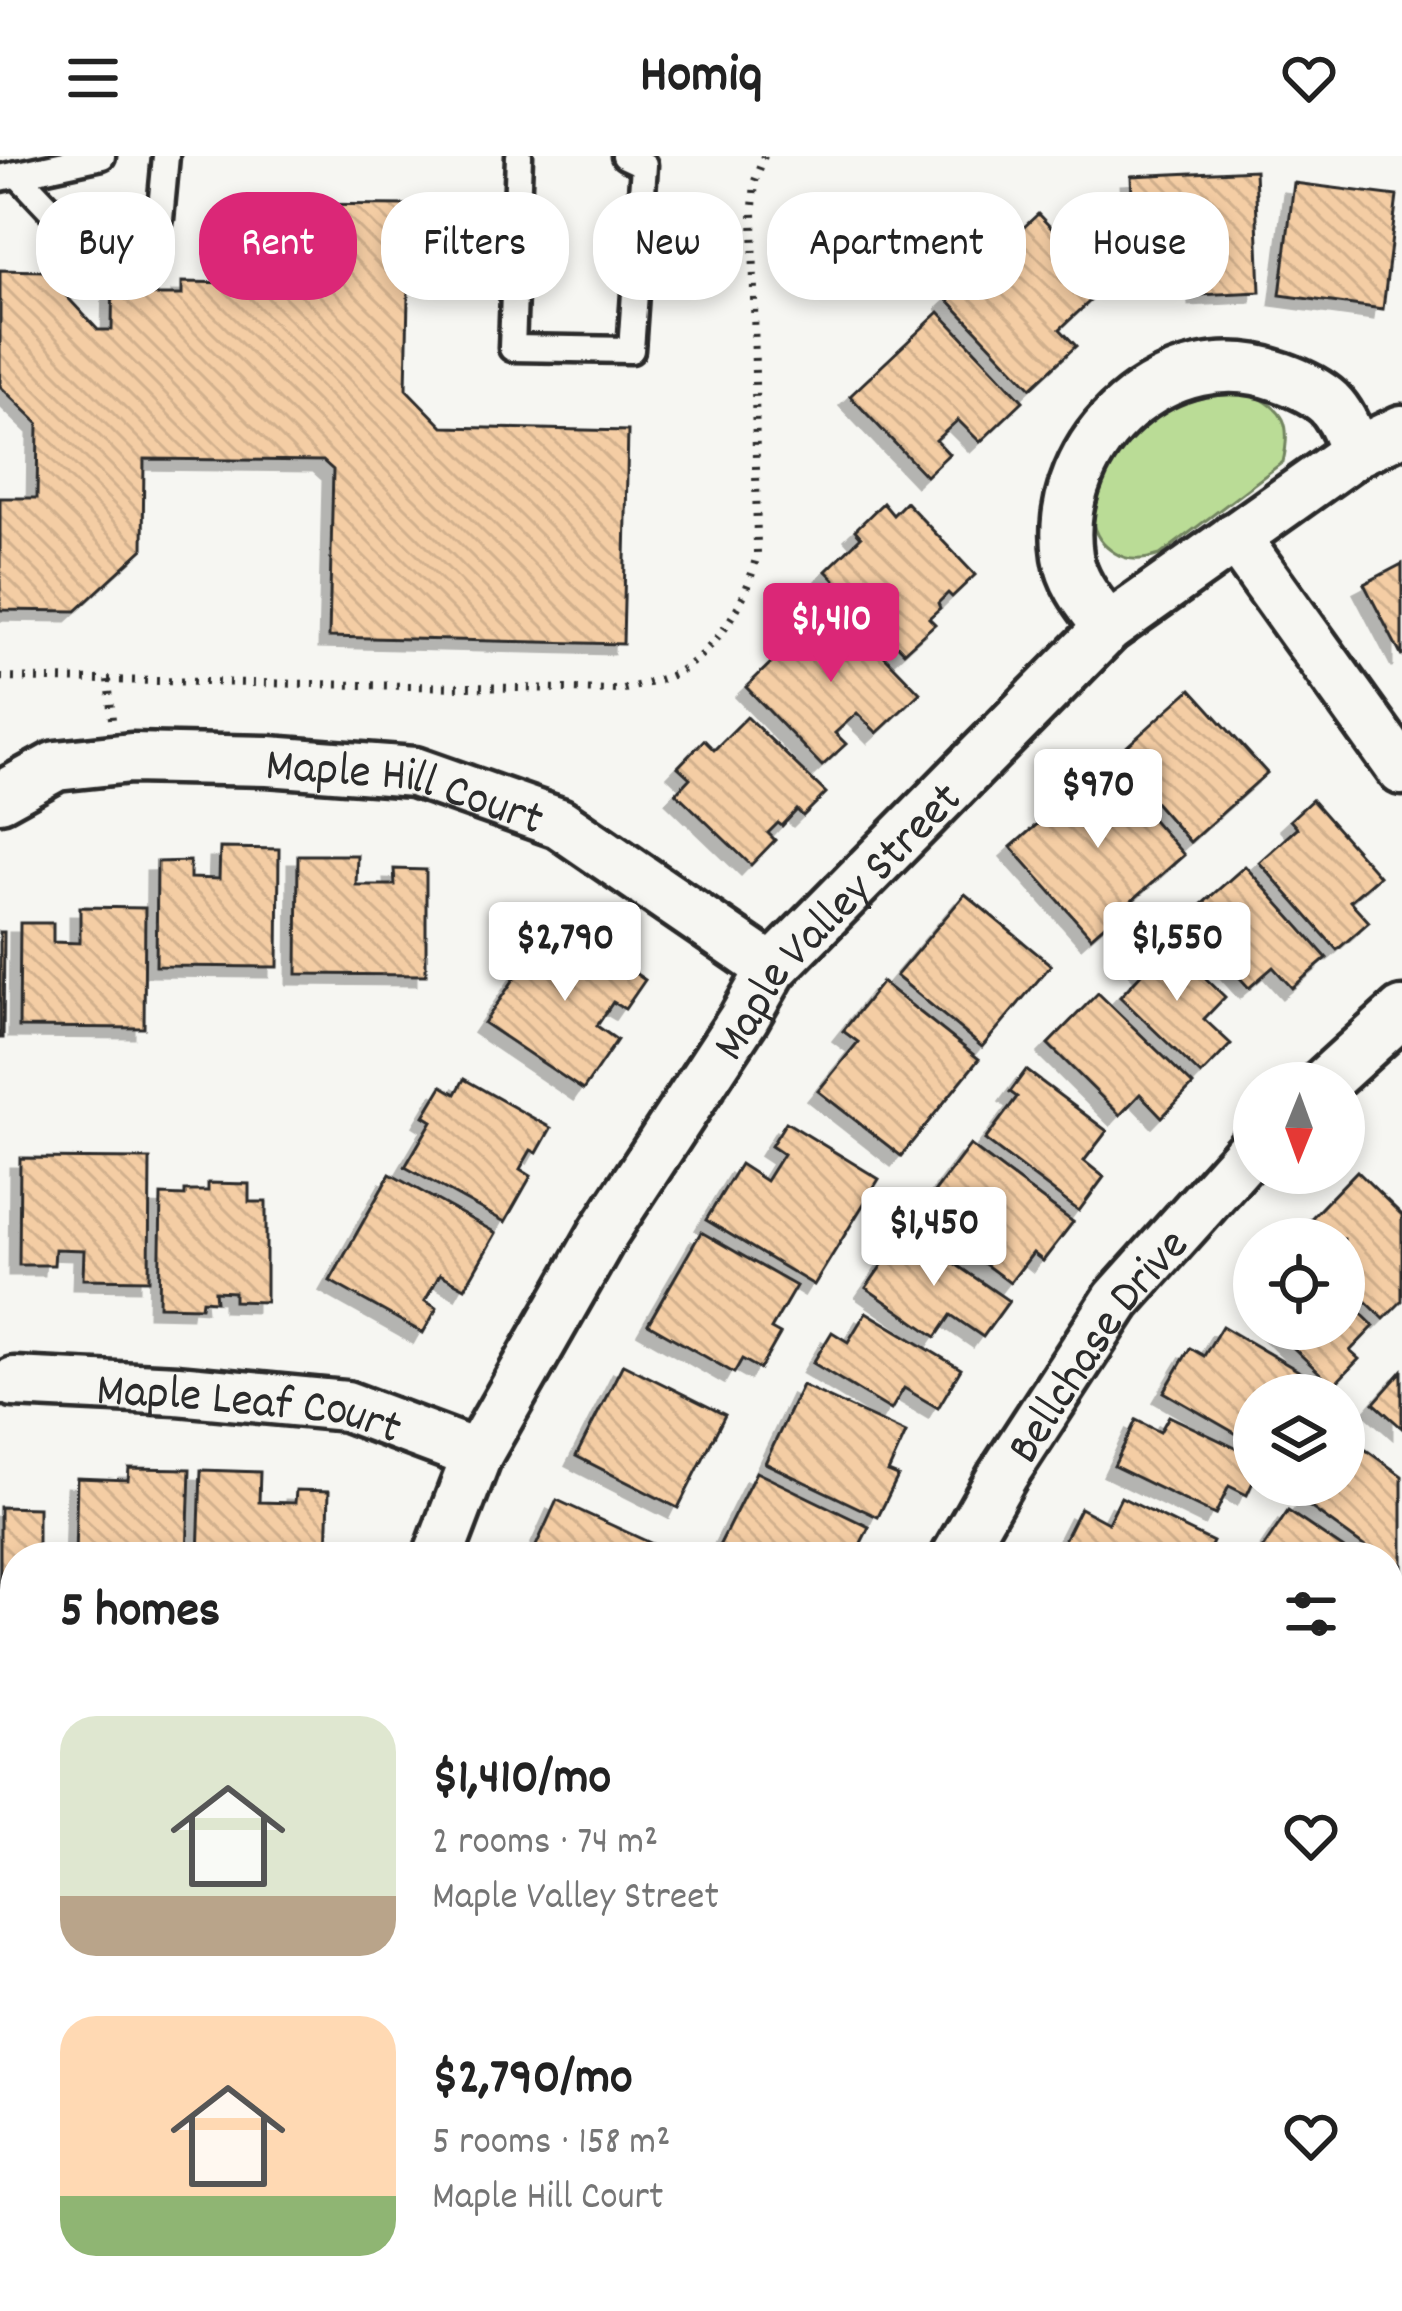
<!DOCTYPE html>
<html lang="en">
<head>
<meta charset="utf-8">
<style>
	body { margin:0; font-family:Dekko,sans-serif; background:#f6f6f6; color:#222; height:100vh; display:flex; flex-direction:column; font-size:45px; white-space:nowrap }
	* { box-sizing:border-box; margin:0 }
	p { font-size:39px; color:#767676 }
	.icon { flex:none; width:66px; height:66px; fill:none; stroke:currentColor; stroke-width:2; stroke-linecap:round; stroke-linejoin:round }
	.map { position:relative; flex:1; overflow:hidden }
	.drawer { position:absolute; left:0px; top:1386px; width:1404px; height:771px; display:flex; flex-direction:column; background:#fff; border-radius:48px 48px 0 0; box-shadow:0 6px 18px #0003 }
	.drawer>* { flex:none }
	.guide { position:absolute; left:36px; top:36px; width:1332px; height:108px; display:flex; gap:24px }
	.needle { width:78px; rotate:181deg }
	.tools { position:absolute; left:1233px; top:906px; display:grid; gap:24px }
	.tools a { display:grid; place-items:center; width:132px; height:132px; border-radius:50%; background:#fff; box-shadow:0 6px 18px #0003; font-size:60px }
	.price { position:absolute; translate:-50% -102px; padding:0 27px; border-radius:12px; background:#fff; color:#222; font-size:39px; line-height:78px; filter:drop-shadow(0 3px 6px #0008) }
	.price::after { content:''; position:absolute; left:50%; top:72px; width:36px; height:27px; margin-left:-18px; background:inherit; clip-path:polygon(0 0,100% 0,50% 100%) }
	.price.selected { background:#db2777; color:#fff }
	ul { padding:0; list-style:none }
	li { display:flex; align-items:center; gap:36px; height:300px; padding:0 60px }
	li span { display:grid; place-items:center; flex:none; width:336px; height:240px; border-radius:36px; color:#555 }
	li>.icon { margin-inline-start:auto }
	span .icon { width:144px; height:144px; fill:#fffc; stroke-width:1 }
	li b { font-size:51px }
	h2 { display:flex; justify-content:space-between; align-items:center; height:144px; padding:0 60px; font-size:51px }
	.pill { padding:0 42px; border-radius:48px; background:#fff; box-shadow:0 6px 18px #0003; font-size:42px; line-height:108px }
	.pill.selected { background:#db2777; color:#fff }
	header { display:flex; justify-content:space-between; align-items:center; height:156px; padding:0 60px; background:#fff; font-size:54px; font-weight:700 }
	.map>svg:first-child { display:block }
</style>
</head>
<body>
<header><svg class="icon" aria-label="menu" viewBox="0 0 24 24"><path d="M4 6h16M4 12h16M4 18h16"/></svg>Homiq<svg class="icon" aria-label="heart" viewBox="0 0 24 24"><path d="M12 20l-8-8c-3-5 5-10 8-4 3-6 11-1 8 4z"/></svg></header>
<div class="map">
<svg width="1402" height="2155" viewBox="0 0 1402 2155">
	<defs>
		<pattern id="building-back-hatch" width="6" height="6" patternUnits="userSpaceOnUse" patternTransform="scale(3)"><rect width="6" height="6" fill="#f4cda4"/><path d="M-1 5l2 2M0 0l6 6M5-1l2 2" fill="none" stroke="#d1b08d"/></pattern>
		<filter id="shadow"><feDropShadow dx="-10" dy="10" stdDeviation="0" flood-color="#0004"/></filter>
	</defs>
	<rect width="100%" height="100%" fill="#f6f6f2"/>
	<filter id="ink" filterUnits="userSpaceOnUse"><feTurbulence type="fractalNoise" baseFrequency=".00833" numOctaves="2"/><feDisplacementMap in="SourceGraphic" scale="24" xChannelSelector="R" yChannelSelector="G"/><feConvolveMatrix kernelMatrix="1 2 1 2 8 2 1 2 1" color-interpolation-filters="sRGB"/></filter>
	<g filter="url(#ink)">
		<g fill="#badc96" stroke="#728460" stroke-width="3">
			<path d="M 1250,237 C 1285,254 1292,267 1283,306 L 1160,399 C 1144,404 1129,406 1115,397 C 1059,363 1119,280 1158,258 C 1186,242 1218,238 1250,237 Z"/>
			<path d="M 1389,2085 L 1402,2086 L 1402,2155 L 1262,2155 L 1249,2142 L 1389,2142 Z"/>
			<path d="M 783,2142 L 1182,2142 L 1172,2155 L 801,2155 Z"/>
		</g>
		<g fill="url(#building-back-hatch)" stroke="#2b2b2b" stroke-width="3" filter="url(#shadow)">
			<path d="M 1255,14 L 1260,136 L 1199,139 L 1197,108 L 1172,109 L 1173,125 L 1136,126 L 1131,20 Z"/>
			<path d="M 1294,27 L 1397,40 L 1383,153 L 1280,139 Z"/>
			<path d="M 290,48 L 410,49 L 406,233 L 443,271 L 628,275 L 623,488 L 329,481 L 333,314 L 323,305 L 144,303 L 143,393 L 76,455 L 0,454 L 0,342 L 37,342 L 38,267 L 0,230 L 0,114 L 43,115 L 98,174 L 112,174 L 113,107 L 155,108 L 155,139 L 182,139 L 182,126 L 289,128 Z"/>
			<path d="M 1038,58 L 1106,130 L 1060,173 L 1076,190 L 1031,232 L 947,143 Z"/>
			<path d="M 939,156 L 1023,245 L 980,286 L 958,264 L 936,284 L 949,298 L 926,320 L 850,240 Z"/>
			<path d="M 906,346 L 975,419 L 952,441 L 948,437 L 938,447 L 940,452 L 929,462 L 935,468 L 904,496 L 826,415 L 861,381 L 855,374 L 883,347 L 893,359 Z"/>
			<path d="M 1402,408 L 1402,501 L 1364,428 Z"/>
			<path d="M 833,447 L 920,537 L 877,577 L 857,557 L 835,577 L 846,588 L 822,610 L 746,531 Z"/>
			<path d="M 1191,533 L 1267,617 L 1190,686 L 1115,601 Z"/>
			<path d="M 747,561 L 826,637 L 803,660 L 797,654 L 782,670 L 778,667 L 768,677 L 775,684 L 751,709 L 676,637 L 690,622 L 678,611 L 704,584 L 714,594 Z"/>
			<path d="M 1105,609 L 1184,699 L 1091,781 L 1011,691 Z"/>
			<path d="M 1312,644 L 1379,720 L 1350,745 L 1369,766 L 1337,794 L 1259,706 L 1297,672 L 1290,664 Z"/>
			<path d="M 220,692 L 279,693 L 278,811 L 156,810 L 157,706 L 190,705 L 190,722 L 219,723 Z"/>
			<path d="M 298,699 L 357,699 L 356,729 L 395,729 L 394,713 L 426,714 L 426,819 L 297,818 Z"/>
			<path d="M 1245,710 L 1327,802 L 1292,832 L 1273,811 L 1249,832 L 1186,762 Z"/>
			<path d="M 965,738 L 1051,809 L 982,891 L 896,820 Z"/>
			<path d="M 80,751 L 145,752 L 144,872 L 19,871 L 20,767 L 53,767 L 53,786 L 80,787 Z"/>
			<path d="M 555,763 L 645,824 L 625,853 L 613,846 L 597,870 L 617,884 L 583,934 L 484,867 Z"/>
			<path d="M 0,776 L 4,776 L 3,882 L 0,882 Z"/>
			<path d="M 1160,778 L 1225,841 L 1204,863 L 1231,888 L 1201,919 L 1120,841 L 1145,814 L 1135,804 Z"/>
			<path d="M 882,826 L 979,903 L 901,1000 L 818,935 L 858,886 L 843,875 Z"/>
			<path d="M 1098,837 L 1193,929 L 1162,961 L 1140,938 L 1120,959 L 1048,888 Z"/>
			<path d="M 1026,914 L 1107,975 L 1084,1005 L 1104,1021 L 1079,1055 L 985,984 L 1017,941 L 1010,936 Z"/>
			<path d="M 464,923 L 551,972 L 537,997 L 531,994 L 520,1013 L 531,1020 L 505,1066 L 405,1011 L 432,965 L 424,960 L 442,930 L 456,938 Z"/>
			<path d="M 786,966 L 879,1023 L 814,1129 L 706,1064 L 740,1008 L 766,1025 L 783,998 L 771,990 Z"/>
			<path d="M 970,989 L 1073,1066 L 1043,1105 L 1033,1097 L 1010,1127 L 918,1058 Z"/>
			<path d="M 20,1002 L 150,1003 L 149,1124 L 83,1123 L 84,1094 L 55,1093 L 54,1109 L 19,1109 Z"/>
			<path d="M 1357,1015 L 1402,1059 L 1402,1145 L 1384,1163 L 1344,1124 L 1344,1083 L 1301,1083 L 1296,1078 Z"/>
			<path d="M 390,1018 L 496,1077 L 465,1132 L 440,1118 L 425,1145 L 437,1152 L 423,1177 L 330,1125 Z"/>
			<path d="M 208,1027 L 249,1028 L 249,1046 L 266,1046 L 266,1146 L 234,1145 L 234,1136 L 215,1135 L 216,1145 L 202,1144 L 201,1151 L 159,1150 L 161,1039 L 185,1040 L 185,1035 L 208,1035 Z"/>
			<path d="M 906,1074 L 1009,1145 L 983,1181 L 951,1159 L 936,1181 L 866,1132 Z"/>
			<path d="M 701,1076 L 796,1130 L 771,1173 L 780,1178 L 760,1213 L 742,1203 L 734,1217 L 648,1168 Z"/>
			<path d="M 1344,1141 L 1374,1170 L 1350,1195 L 1359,1203 L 1333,1230 L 1274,1173 L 1344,1173 Z"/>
			<path d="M 866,1156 L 961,1213 L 938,1252 L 904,1232 L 891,1254 L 813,1207 L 832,1176 L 848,1186 Z"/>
			<path d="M 1222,1170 L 1319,1227 L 1312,1239 L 1254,1239 L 1254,1288 L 1164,1236 L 1190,1192 L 1204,1200 Z"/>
			<path d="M 623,1208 L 725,1259 L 678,1352 L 576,1300 Z"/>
			<path d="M 1402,1215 L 1402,1272 L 1374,1247 Z"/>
			<path d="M 802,1229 L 906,1277 L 888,1316 L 898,1320 L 878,1361 L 765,1307 Z"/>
			<path d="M 1169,1260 L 1254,1301 L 1254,1324 L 1247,1339 L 1229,1330 L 1215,1359 L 1114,1310 L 1136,1264 L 1160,1276 Z"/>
			<path d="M 1344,1278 L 1402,1320 L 1402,1413 L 1400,1416 L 1389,1408 L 1389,1401 L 1379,1401 L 1303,1346 L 1316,1329 L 1344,1329 Z"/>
			<path d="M 129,1312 L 190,1313 L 187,1401 L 75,1401 L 77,1322 L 128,1324 Z"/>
			<path d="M 201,1314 L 260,1316 L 259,1346 L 295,1347 L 296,1334 L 329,1335 L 327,1401 L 198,1401 Z"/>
			<path d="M 756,1316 L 869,1371 L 854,1401 L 732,1401 L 717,1394 Z"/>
			<path d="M 1121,1341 L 1213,1386 L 1206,1401 L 1069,1401 L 1058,1396 L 1080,1352 L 1108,1367 Z"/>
			<path d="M 557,1344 L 659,1391 L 655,1401 L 531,1401 Z"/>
			<path d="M 0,1351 L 38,1352 L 38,1401 L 15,1401 L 15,1476 L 0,1476 Z"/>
			<path d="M 1288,1355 L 1356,1401 L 1257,1401 Z"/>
			<path d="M 0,1557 L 13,1557 L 15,1667 L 0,1667 Z"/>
			<path d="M 1402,1739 L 1402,1793 L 1389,1788 L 1389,1775 Z"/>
			<path d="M 1389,1801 L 1402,1806 L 1402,1884 L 1389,1879 Z"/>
			<path d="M 1389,1905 L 1402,1909 L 1402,1984 L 1389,1981 Z"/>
			<path d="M 1389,1994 L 1402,1996 L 1402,2077 L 1389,2074 Z"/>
		</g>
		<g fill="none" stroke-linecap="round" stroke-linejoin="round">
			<defs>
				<g id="lane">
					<path d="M 519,0 L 512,192 L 631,194 L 644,9 L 625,0"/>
					<path d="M 17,18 L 85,90 L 98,85"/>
					<path d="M 0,22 L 102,0"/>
					<path d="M 147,68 L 160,63 L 166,0"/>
				</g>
				<g id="street">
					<path d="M 1235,381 L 1402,614"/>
					<path d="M 1108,472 C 1092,450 1072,428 1068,400 C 1051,286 1170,179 1281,221 C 1298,227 1316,235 1329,247 C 1343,261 1348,279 1356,296"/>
					<path id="s1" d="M 0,641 L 56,610 L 131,602 L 268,605 L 414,616 L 559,667 L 772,813"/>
					<path d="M 1324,927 L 1402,856"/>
					<path id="s2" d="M 14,1226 L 177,1234 L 346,1250 L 477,1299"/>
					<path id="s3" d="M 438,1401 L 477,1299 L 604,1076 L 744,862 L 772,813 L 1108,472 L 1356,296 L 1402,274"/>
					<path id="s4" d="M 956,1401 L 1003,1319 L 1117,1144 L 1254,991"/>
					<path d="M 1389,1589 L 1402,1567"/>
					<path d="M 0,1846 L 15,1846"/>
					<path d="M 746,2155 L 747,2142"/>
					<path d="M 1216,2155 L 1217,2142"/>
				</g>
			</defs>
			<use href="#lane" stroke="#2b2b2b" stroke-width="33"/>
			<use href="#street" stroke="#2b2b2b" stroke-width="57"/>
			<g stroke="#2b2b2b" stroke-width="8" stroke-dasharray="3 9" stroke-linecap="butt">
				<path d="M 0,522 L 620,534 C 637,530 657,526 674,518 C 718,495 748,444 757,397 L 753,51 L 755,25 L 764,0"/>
				<path d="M 108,524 L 112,563"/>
				<path d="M 0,2116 L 15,2116"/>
				<path d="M 924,2142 L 929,2145 L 1146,2142"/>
				<path d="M 1325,2142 C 1342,2142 1367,2138 1382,2144 C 1389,2147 1395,2152 1402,2154"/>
			</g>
			<use href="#lane" stroke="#f6f6f2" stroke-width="24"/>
			<use href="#street" stroke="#f6f6f2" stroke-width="48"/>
		</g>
	</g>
	<g text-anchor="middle" stroke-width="9" stroke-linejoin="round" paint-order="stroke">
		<g font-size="48" fill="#2b2b2b" stroke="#f6f6f2">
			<text dy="17" stroke="none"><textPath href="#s1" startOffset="417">Maple Hill Court</textPath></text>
			<text dy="17" stroke="none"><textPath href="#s3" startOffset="756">Maple Valley Street</textPath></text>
			<text dy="17" stroke="none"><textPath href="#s4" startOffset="255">Bellchase Drive</textPath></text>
			<text dy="17" stroke="none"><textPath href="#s2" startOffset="237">Maple Leaf Court</textPath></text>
		</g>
	</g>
</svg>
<div class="tools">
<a><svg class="needle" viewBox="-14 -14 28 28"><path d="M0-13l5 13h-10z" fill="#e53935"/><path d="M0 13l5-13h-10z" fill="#767676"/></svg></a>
<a><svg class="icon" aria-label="locate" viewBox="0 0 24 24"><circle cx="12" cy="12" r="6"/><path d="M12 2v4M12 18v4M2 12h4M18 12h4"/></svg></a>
<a><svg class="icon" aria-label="layers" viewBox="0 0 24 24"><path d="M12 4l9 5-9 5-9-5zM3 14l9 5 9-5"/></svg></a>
</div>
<b class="price selected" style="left:831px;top:529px">$1,410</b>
<b class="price" style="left:1098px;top:695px">$970</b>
<b class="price" style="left:565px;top:848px">$2,790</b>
<b class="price" style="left:1177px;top:848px">$1,550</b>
<b class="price" style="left:934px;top:1133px">$1,450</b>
<div class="guide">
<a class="pill">Buy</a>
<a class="pill selected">Rent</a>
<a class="pill">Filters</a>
<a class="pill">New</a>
<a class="pill">Apartment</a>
<a class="pill">House</a>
</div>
<section class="drawer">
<h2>5 homes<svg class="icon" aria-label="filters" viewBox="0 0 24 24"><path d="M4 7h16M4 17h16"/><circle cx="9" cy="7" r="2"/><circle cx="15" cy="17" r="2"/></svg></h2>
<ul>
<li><span style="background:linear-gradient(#dfe7d0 75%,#b9a48a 0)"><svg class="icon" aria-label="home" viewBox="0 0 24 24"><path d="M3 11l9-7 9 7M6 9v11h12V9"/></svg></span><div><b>$1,410/mo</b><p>2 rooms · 74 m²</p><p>Maple Valley Street</p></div><svg class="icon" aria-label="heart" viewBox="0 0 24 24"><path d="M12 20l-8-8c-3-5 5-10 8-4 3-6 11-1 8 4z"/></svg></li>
<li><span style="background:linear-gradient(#ffd9b3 75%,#8fb573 0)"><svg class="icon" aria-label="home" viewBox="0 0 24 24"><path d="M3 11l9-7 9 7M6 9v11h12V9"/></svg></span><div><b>$2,790/mo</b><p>5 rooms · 158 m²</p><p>Maple Hill Court</p></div><svg class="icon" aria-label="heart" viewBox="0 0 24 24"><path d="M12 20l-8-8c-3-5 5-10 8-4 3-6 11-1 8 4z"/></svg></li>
</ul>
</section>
</div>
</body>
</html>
